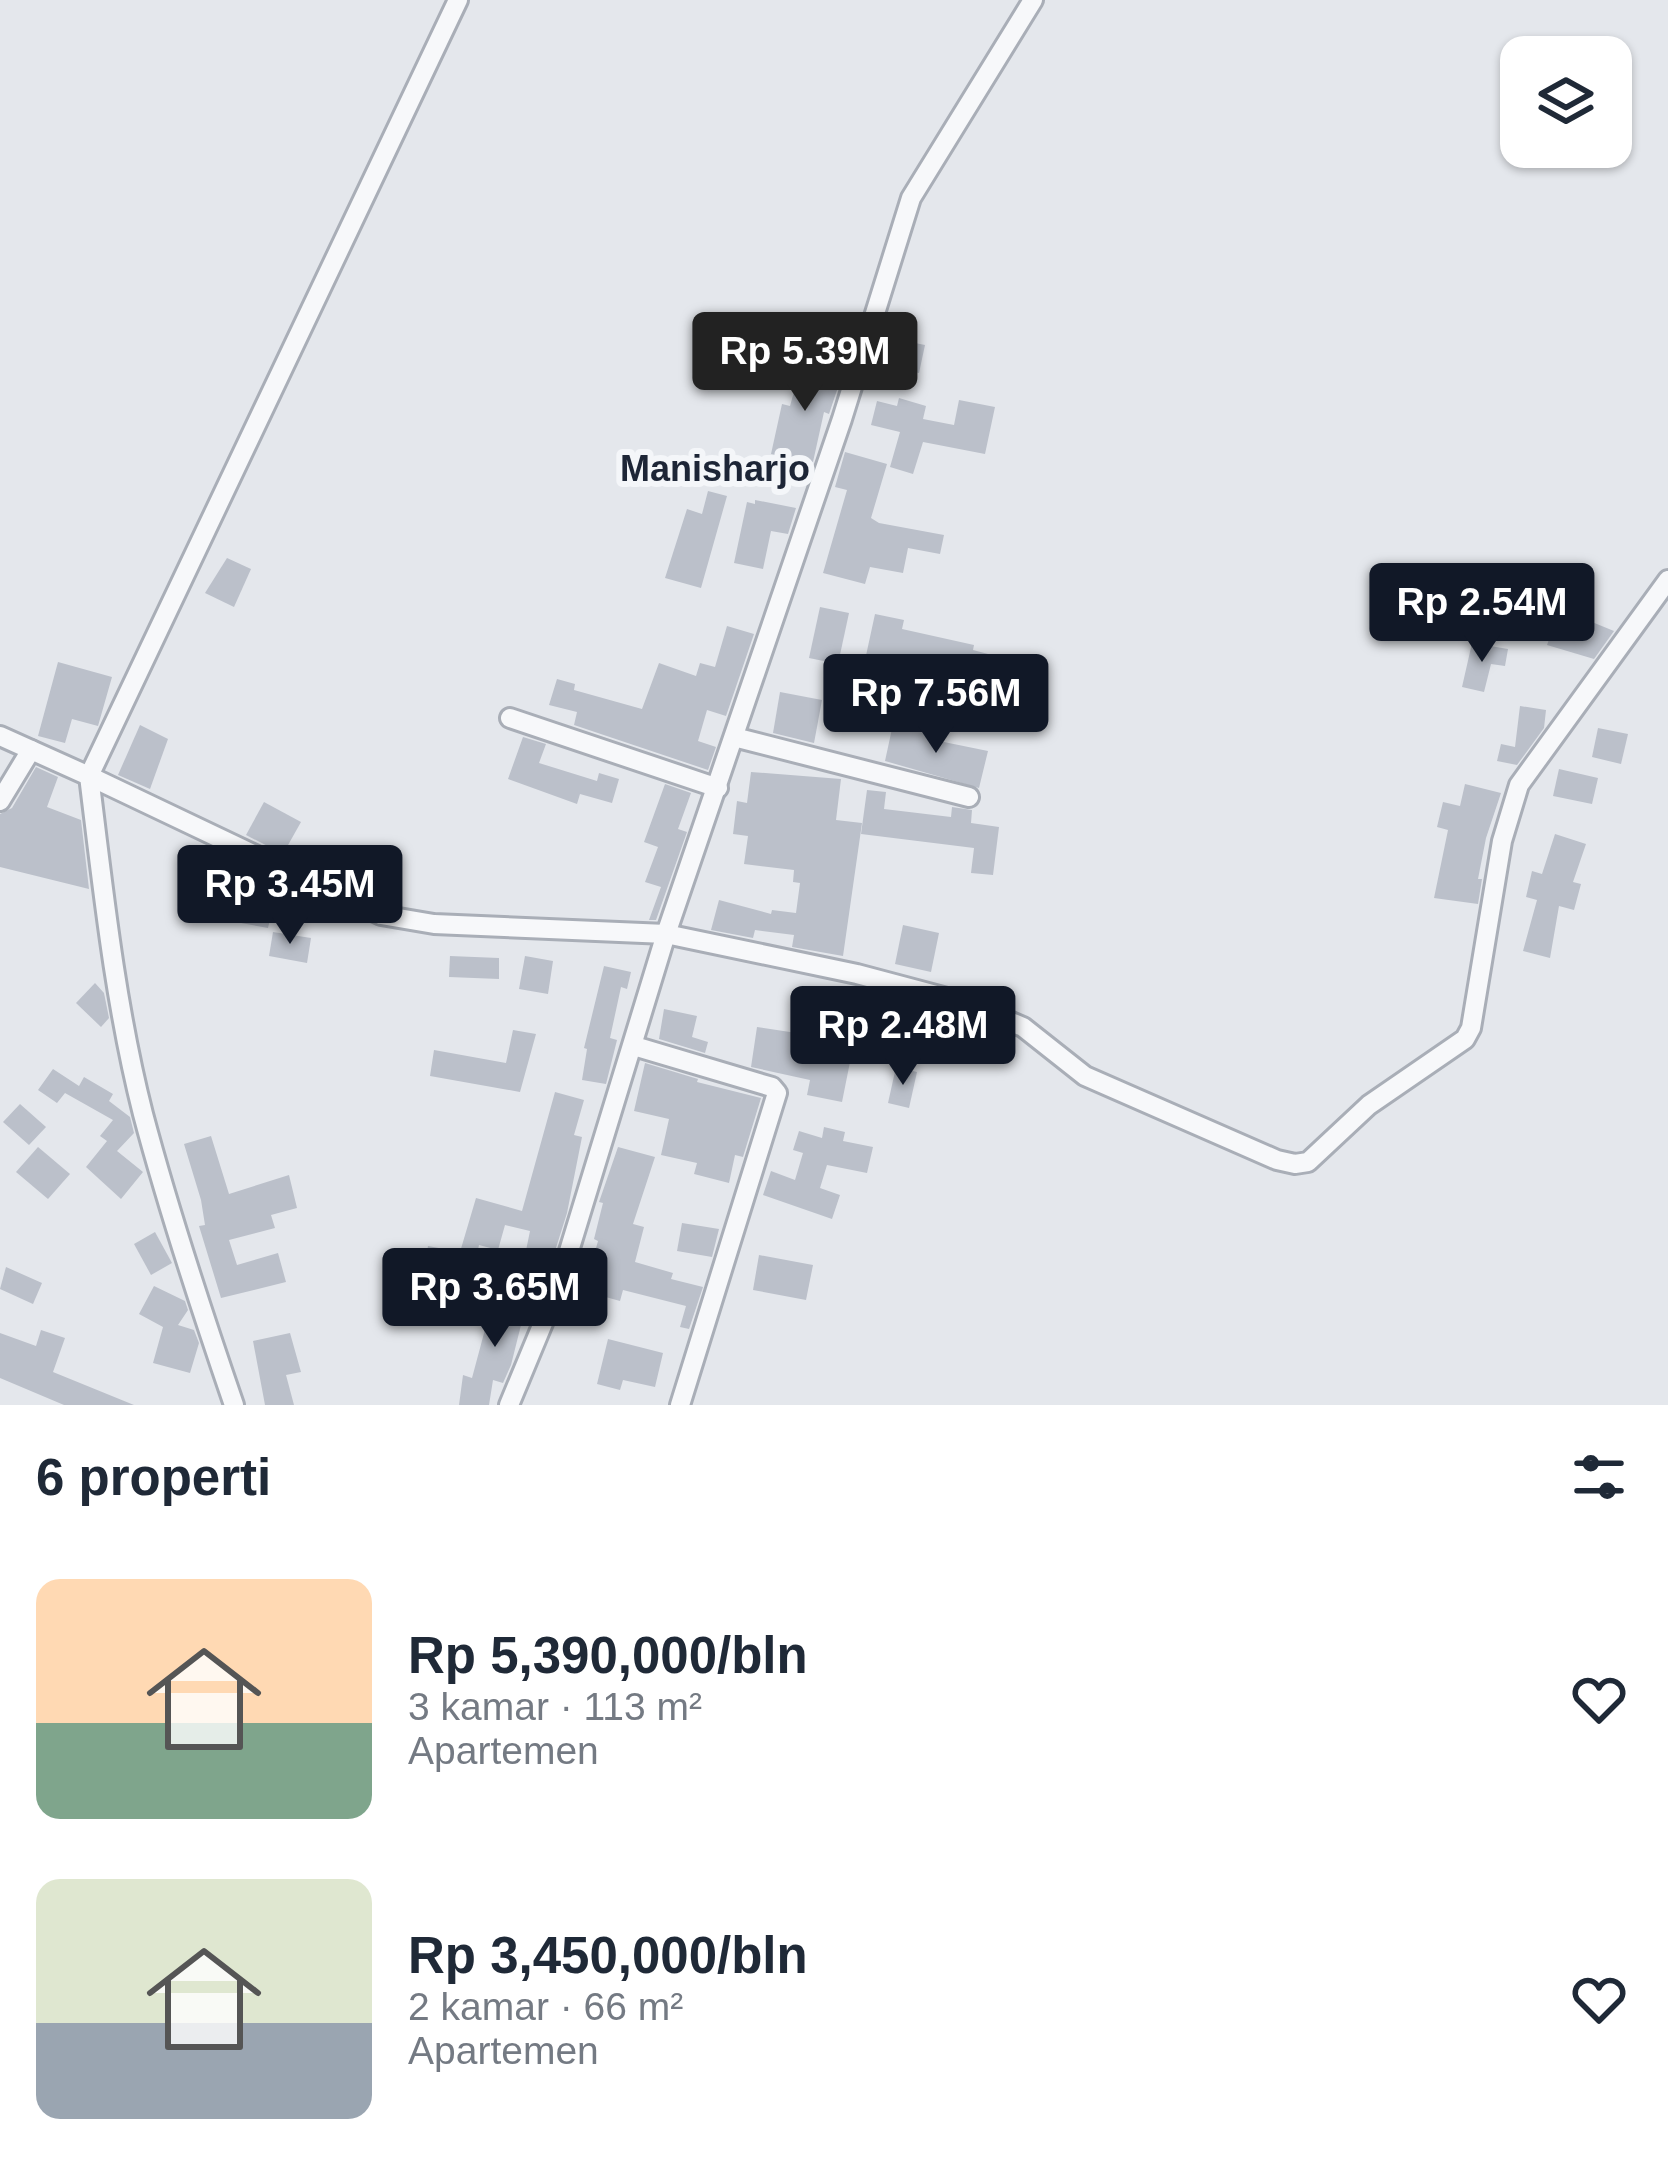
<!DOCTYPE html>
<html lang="id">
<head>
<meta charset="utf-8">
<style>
	body { margin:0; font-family:Helvetica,sans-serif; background:#f2f2f3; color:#1f2937; height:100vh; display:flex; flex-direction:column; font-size:45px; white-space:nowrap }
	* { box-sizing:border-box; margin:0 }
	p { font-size:39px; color:#747a83 }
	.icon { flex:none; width:66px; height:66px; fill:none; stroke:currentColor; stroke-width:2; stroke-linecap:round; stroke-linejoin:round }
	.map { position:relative; height:1405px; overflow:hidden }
	.drawer { display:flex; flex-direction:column; background:#fff; flex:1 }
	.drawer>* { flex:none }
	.fabs { position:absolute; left:1500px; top:36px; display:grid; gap:24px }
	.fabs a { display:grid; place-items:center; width:132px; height:132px; border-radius:24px; background:#fff; box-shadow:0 3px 9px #0004; font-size:60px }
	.price { position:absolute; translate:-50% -102px; padding:0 27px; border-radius:12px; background:#111827; color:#fff; font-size:39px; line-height:78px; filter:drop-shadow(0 3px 6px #0008) }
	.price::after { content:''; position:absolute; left:50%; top:72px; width:36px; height:27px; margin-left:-18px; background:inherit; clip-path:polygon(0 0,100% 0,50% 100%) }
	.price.on { background:#222; color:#fff }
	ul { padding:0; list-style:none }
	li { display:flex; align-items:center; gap:36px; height:300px; padding:0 36px }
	li span { display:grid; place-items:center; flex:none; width:336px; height:240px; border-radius:24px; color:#555 }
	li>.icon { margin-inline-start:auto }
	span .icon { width:144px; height:144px; fill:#fffc; stroke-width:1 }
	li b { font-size:51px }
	h2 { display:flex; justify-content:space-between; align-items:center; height:144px; padding:0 36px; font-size:51px }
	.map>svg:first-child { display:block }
</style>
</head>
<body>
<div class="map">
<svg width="1668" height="1405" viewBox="0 0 1668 1405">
	<rect width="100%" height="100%" fill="#e4e7ec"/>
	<g fill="#bbc0ca">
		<path d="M 895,339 L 925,345 L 919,373 L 889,367 Z"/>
		<path d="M 803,360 L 827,367 L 823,380 L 839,384 L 829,414 L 824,412 L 813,462 L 771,454 L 782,404 L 790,406 Z"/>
		<path d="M 899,398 L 926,406 L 923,419 L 954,425 L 959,400 L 995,407 L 985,454 L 923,442 L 913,474 L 890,467 L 900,432 L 871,425 L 877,401 L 897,406 Z"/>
		<path d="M 845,452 L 887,464 L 871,518 L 879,523 L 944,535 L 940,554 L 908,548 L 903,573 L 870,567 L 865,584 L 823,573 L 847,490 L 835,487 Z"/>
		<path d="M 708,491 L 727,496 L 701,588 L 665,578 L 687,509 L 702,514 Z"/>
		<path d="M 755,500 L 796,508 L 788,534 L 771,531 L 763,569 L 734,563 L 747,502 L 755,504 Z"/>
		<path d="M 227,558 L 251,569 L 234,607 L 205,593 Z"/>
		<path d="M 820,607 L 849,613 L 838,664 L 809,658 Z"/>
		<path d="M 1560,609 L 1614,631 L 1594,659 L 1547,645 Z"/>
		<path d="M 875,614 L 904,620 L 902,629 L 974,645 L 973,650 L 1003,658 L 993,693 L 944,684 L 897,669 L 883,724 L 836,713 L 847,670 L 862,674 Z"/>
		<path d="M 727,626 L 754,634 L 726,716 L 707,710 L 698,741 L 716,747 L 708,770 L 574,725 L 577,712 L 549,705 L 557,679 L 575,684 L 574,690 L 642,709 L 659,663 L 696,676 L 700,663 L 715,667 Z"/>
		<path d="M 1472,643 L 1508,649 L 1505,666 L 1491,664 L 1484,692 L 1462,687 Z"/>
		<path d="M 58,662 L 112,677 L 98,726 L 72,719 L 65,743 L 38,736 Z"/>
		<path d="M 780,692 L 822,700 L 814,743 L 773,733 Z"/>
		<path d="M 1520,706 L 1546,710 L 1544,728 L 1517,765 L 1497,761 L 1501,744 L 1515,747 Z"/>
		<path d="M 893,724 L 940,735 L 939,741 L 988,751 L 979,788 L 885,761 Z"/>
		<path d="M 140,725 L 168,739 L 150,789 L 118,775 Z"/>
		<path d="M 1598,728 L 1628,734 L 1621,764 L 1592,757 Z"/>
		<path d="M 523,737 L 546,744 L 539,763 L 597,781 L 599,773 L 619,779 L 612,803 L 580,794 L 577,804 L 508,779 Z"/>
		<path d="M 36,767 L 58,777 L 47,807 L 81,820 L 89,889 L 0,867 L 0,814 L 12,808 Z"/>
		<path d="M 1559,769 L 1598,778 L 1592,804 L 1553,796 Z"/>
		<path d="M 751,772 L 841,779 L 836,820 L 862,823 L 843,956 L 792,947 L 794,935 L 755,930 L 753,938 L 711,930 L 719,900 L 771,914 L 772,910 L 796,913 L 800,883 L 793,882 L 794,870 L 744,864 L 748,836 L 733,834 L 737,801 L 747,803 Z"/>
		<path d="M 665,784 L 691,793 L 678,829 L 687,832 L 656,920 L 649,920 L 661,887 L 645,882 L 658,847 L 644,842 Z"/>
		<path d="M 1465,784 L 1501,793 L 1486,838 L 1478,879 L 1482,879 L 1478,904 L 1434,898 L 1448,830 L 1437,827 L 1443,802 L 1460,806 Z"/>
		<path d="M 867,790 L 886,792 L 884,809 L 951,817 L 952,807 L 972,810 L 971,823 L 999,827 L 993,875 L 971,873 L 974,848 L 861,834 Z"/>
		<path d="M 264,802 L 301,822 L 283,854 L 246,835 Z"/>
		<path d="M 1555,834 L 1586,844 L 1573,882 L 1581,884 L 1574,910 L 1559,906 L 1550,958 L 1523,951 L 1537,900 L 1526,897 L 1532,871 L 1542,874 Z"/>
		<path d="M 251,878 L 278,884 L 268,928 L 241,923 Z"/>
		<path d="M 903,925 L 939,933 L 931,972 L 895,964 Z"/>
		<path d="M 273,932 L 311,938 L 307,963 L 269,956 Z"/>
		<path d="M 450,956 L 499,958 L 499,979 L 449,977 Z"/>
		<path d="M 525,956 L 553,961 L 548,994 L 519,989 Z"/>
		<path d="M 604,966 L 631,972 L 627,989 L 621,987 L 610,1038 L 617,1040 L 606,1084 L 582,1080 L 587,1049 L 584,1048 Z"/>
		<path d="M 95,983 L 104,993 L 109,1018 L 101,1027 L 76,1003 Z"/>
		<path d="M 862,1000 L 914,1014 L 904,1057 L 852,1044 Z"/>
		<path d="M 664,1009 L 697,1016 L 692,1037 L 708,1042 L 705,1053 L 659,1039 Z"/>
		<path d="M 757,1027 L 803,1034 L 803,1038 L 853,1047 L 842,1102 L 807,1095 L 810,1080 L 751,1067 Z"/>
		<path d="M 513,1030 L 536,1034 L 520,1092 L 430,1076 L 434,1050 L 506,1063 Z"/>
		<path d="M 645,1063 L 698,1079 L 697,1082 L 761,1098 L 743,1157 L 735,1155 L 729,1183 L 694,1174 L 697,1163 L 661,1155 L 669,1119 L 634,1111 Z"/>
		<path d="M 896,1067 L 917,1072 L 909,1108 L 888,1103 Z"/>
		<path d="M 53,1069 L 79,1086 L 84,1077 L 113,1094 L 109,1101 L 130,1117 L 134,1133 L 117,1151 L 143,1172 L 121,1199 L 86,1167 L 107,1141 L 100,1136 L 113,1120 L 65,1093 L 57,1103 L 38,1090 Z"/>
		<path d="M 555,1092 L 584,1100 L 574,1135 L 582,1137 L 567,1213 L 549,1270 L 523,1265 L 530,1231 L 505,1225 L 498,1250 L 479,1245 L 470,1290 L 421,1284 L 428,1246 L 460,1252 L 476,1198 L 522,1211 Z"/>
		<path d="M 20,1104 L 46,1127 L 29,1145 L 3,1122 Z"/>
		<path d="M 824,1127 L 845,1132 L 843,1141 L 873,1147 L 867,1173 L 827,1165 L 820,1188 L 840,1195 L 832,1219 L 763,1195 L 771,1171 L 795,1180 L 803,1153 L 793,1150 L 799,1131 L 822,1138 Z"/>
		<path d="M 211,1136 L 229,1194 L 289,1175 L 297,1208 L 271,1215 L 275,1228 L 229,1240 L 237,1265 L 278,1253 L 286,1282 L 221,1298 L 199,1226 L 205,1225 L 201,1200 L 184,1144 Z"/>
		<path d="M 38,1147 L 70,1174 L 48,1199 L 16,1172 Z"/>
		<path d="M 618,1147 L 655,1157 L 633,1224 L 644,1227 L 635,1262 L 673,1273 L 671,1279 L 703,1287 L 689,1329 L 680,1327 L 686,1306 L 623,1290 L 620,1301 L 584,1291 L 598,1241 L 594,1239 L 603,1203 L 599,1202 Z"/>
		<path d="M 682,1223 L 719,1229 L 712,1257 L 677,1251 Z"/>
		<path d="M 155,1232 L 172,1263 L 151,1275 L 134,1244 Z"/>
		<path d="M 759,1255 L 813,1265 L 806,1300 L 753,1290 Z"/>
		<path d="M 6,1267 L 42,1283 L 33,1304 L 0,1289 Z"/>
		<path d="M 154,1286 L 185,1301 L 188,1310 L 178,1325 L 194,1330 L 199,1343 L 190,1373 L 153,1363 L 163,1327 L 139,1314 Z"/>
		<path d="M 495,1292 L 527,1301 L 511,1365 L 503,1383 L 493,1380 L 489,1405 L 459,1405 L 463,1375 L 472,1378 Z"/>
		<path d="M 41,1330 L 65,1338 L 53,1372 L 134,1405 L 64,1405 L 0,1378 L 0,1333 L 36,1346 Z"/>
		<path d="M 290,1333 L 301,1372 L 286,1375 L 294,1405 L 265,1405 L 253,1341 Z"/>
		<path d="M 608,1339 L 663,1353 L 655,1387 L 623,1380 L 620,1390 L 597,1384 Z"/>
	</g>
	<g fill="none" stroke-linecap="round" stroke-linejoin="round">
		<defs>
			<g id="minor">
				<path d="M 458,0 L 89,776 L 381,915 L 434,924 L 666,934 L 857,974 L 966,1003 L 1023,1027 L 1085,1076 L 1277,1160 L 1295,1164 L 1308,1162 L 1369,1105 L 1465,1039 L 1471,1028 L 1502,841 L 1519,785 L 1668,580"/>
				<path d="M 510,718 L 718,788"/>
				<path d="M 0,736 L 89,776 C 103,889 115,1004 143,1114 C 169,1212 201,1309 234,1405"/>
				<path d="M 734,737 L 969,797"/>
				<path d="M 0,801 L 31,750"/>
				<path d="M 634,1046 L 772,1087 L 777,1093 L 680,1405"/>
				<path d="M 509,1405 L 558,1287 L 666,934 L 842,419 L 911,198 L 1033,0"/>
			</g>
		</defs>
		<use href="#minor" stroke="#a9aeb7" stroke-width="24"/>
		<use href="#minor" stroke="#f7f8fa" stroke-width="18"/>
	</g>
	<g text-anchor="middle" stroke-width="12" stroke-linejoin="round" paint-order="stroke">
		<g font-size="36" font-weight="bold" fill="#1d2536" stroke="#f4f6f9">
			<text x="715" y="481">Manisharjo</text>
		</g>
	</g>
</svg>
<div class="fabs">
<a><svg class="icon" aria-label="layers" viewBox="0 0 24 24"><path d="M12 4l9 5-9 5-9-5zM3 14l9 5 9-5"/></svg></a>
</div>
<b class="price on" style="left:805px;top:414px">Rp 5.39M</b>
<b class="price" style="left:1482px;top:665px">Rp 2.54M</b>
<b class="price" style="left:936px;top:756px">Rp 7.56M</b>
<b class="price" style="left:290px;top:947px">Rp 3.45M</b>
<b class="price" style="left:903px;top:1088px">Rp 2.48M</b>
<b class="price" style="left:495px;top:1350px">Rp 3.65M</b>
</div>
<section class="drawer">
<h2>6 properti<svg class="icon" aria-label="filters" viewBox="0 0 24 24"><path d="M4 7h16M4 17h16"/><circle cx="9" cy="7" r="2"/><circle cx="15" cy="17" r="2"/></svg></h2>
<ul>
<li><span style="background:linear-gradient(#ffd9b3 60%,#7fa58c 0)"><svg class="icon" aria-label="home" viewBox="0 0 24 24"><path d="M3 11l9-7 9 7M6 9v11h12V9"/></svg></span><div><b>Rp 5,390,000/bln</b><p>3 kamar · 113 m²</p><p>Apartemen</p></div><svg class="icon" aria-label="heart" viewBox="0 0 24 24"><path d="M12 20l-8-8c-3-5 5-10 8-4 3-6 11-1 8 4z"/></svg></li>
<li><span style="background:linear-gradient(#dfe7d0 60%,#9aa5b1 0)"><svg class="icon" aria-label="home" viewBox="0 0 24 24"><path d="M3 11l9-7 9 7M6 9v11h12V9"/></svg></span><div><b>Rp 3,450,000/bln</b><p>2 kamar · 66 m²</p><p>Apartemen</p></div><svg class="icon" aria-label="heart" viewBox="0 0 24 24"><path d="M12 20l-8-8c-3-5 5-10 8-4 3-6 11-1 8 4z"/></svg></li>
</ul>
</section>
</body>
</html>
